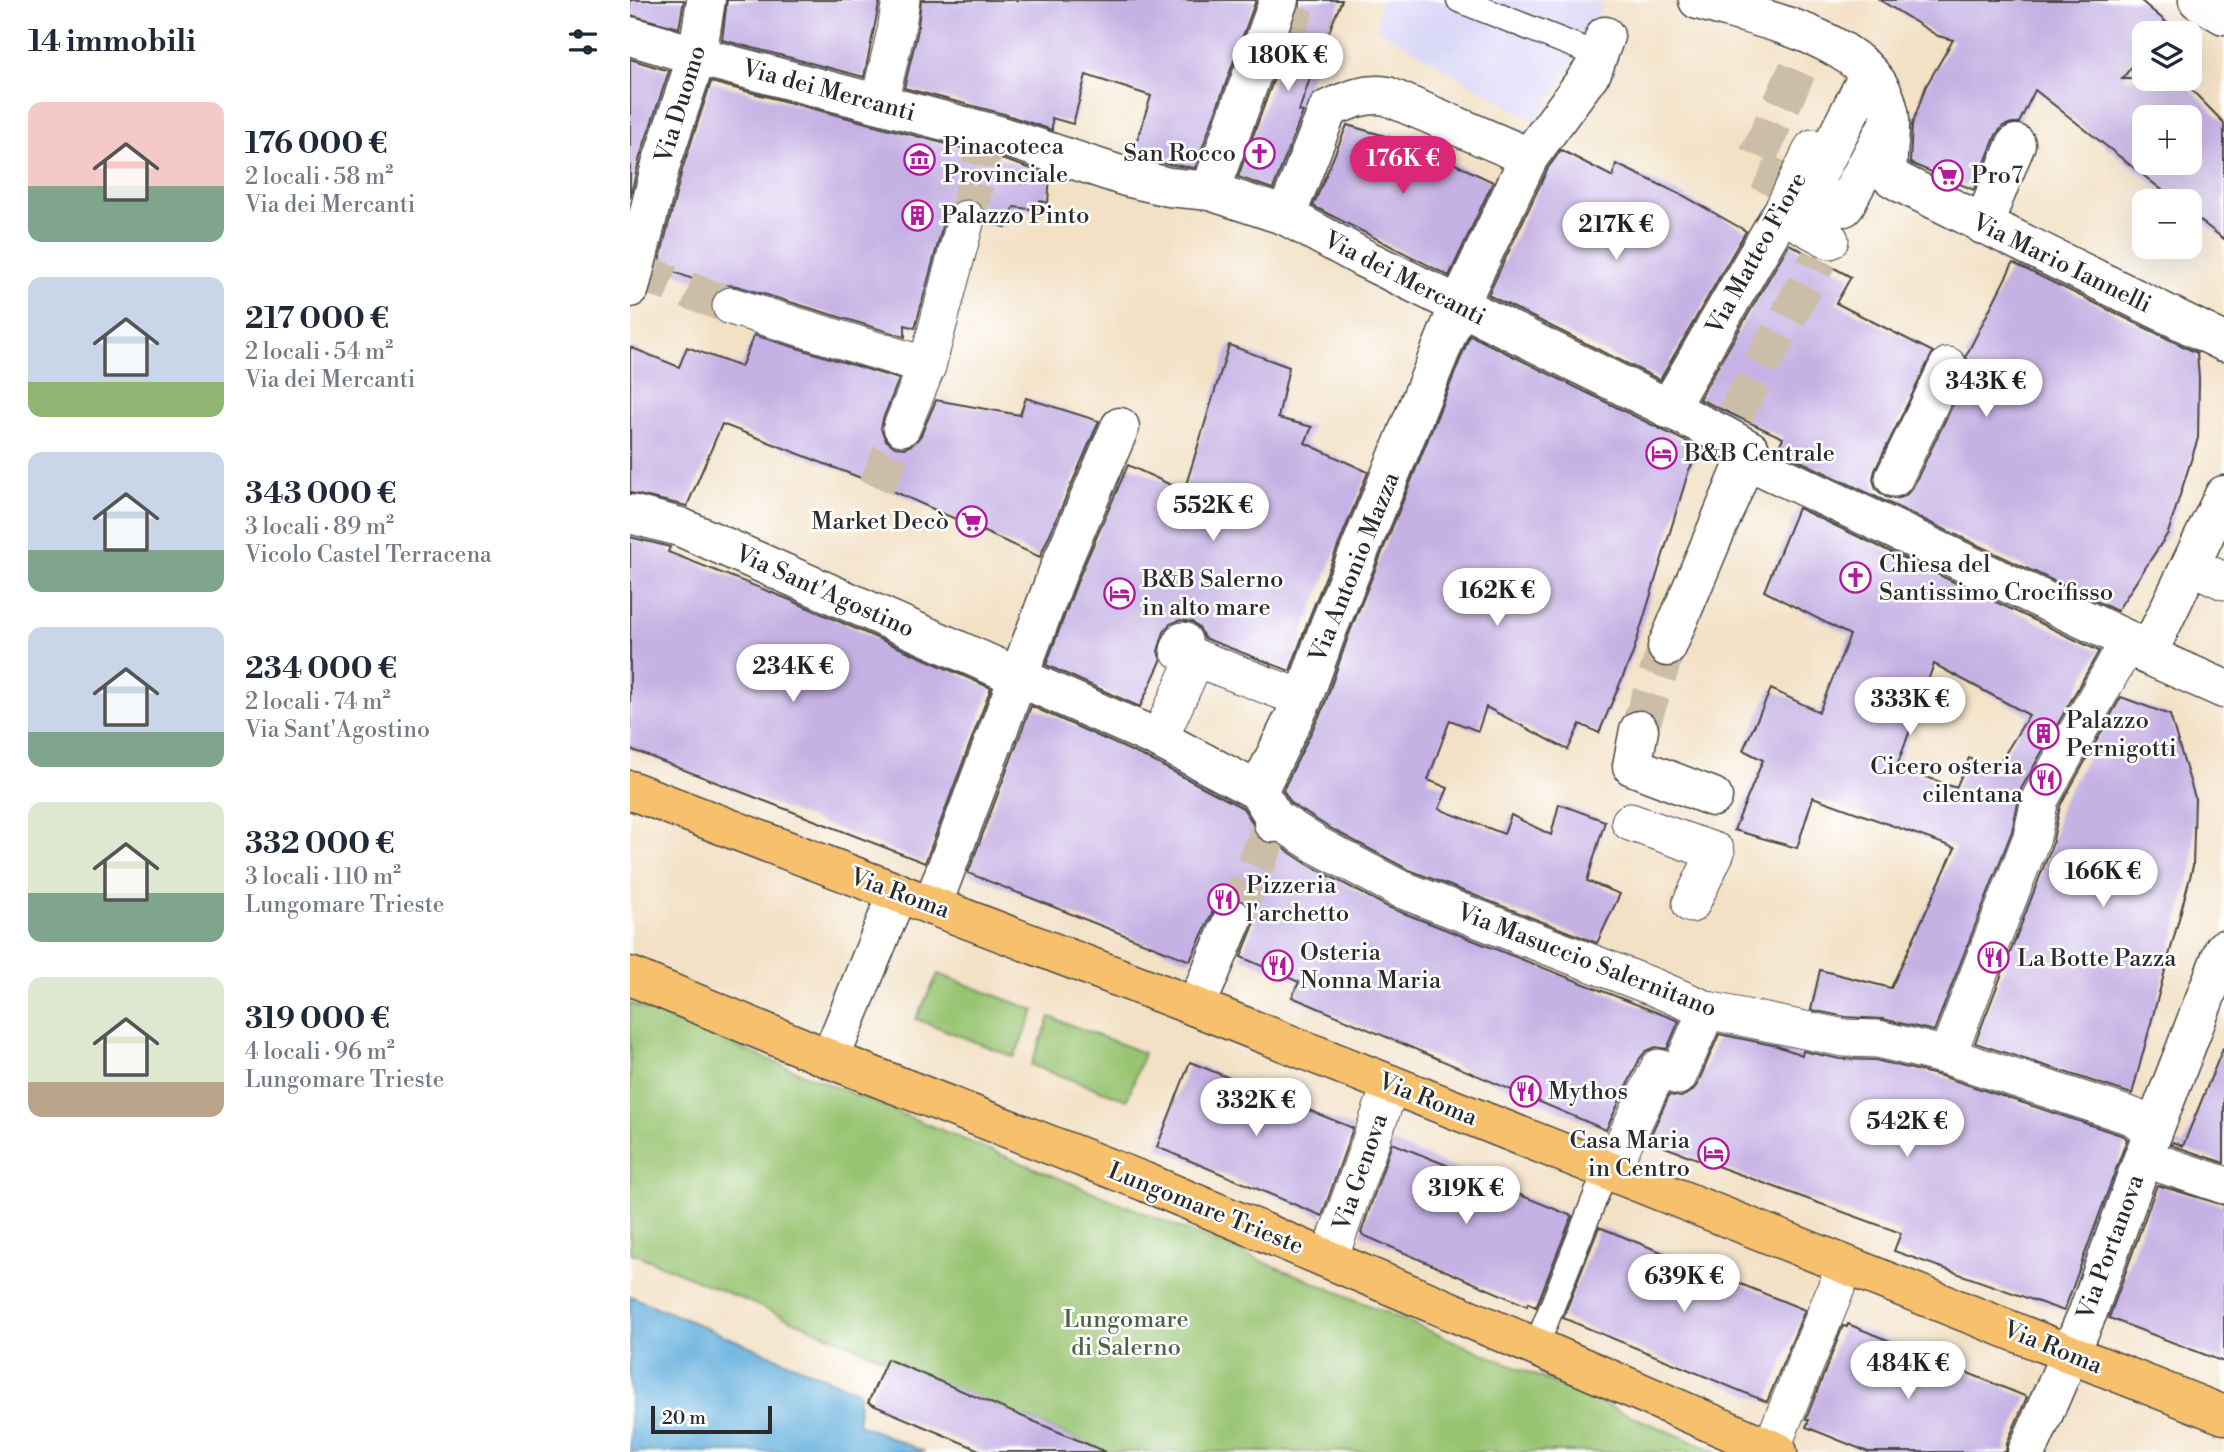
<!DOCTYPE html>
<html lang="it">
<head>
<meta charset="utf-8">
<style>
	body { margin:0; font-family:"Libre Bodoni",serif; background:#f6f6f7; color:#1f2937; height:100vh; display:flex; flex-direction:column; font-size:26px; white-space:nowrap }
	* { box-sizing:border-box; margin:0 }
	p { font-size:23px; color:#747a83 }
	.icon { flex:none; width:38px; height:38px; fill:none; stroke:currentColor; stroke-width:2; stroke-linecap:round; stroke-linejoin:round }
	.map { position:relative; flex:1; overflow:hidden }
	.side { display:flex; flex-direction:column; background:#fff; width:630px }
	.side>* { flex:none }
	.buttons { position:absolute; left:1502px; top:21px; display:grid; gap:14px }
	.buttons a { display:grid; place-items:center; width:70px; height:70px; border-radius:14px; background:#fff; box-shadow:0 7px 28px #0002; font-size:35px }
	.scale { position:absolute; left:21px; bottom:18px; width:121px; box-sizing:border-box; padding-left:7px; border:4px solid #2b2b2b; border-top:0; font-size:19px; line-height:24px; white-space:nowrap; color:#2b2b2b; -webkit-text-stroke:5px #fff; paint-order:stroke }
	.price { position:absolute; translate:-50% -60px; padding:0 16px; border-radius:24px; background:#fff; color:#222; font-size:23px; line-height:46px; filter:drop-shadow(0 2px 4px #0008) }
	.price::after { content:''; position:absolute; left:50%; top:42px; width:21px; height:16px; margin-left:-10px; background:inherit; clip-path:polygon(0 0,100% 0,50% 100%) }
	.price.selected { background:#db2777; color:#fff }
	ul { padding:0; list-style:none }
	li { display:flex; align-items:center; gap:21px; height:175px; padding:0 28px }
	li span { display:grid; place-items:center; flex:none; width:196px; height:140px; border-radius:14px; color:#555 }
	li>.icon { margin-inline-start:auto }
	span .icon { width:84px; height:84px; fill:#fffc; stroke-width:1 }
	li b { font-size:30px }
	h2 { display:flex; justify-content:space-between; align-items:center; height:84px; padding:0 28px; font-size:30px }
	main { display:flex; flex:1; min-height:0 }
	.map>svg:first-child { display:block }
</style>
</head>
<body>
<main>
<section class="side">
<h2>14 immobili<svg class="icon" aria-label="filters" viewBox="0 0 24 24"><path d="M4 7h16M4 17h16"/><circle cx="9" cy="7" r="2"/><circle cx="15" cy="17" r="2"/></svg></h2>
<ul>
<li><span style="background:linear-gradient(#f6c9c9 60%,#7fa58c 0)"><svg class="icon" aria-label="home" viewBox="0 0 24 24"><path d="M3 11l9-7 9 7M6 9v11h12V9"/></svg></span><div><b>176 000 €</b><p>2 locali · 58 m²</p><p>Via dei Mercanti</p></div></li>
<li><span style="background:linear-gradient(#c9d6e8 75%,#8fb573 0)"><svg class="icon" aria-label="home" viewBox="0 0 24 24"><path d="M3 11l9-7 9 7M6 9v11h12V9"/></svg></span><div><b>217 000 €</b><p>2 locali · 54 m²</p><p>Via dei Mercanti</p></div></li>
<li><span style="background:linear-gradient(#c9d6e8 70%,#7fa58c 0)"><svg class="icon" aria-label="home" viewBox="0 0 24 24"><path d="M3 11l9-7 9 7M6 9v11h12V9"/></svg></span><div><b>343 000 €</b><p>3 locali · 89 m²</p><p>Vicolo Castel Terracena</p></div></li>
<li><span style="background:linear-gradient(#c9d6e8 75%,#7fa58c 0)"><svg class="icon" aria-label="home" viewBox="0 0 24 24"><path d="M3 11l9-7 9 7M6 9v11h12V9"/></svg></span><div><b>234 000 €</b><p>2 locali · 74 m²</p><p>Via Sant'Agostino</p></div></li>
<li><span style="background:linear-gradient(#dfe7d0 65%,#7fa58c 0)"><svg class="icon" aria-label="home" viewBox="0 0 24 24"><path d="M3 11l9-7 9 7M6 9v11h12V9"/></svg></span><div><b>332 000 €</b><p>3 locali · 110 m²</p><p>Lungomare Trieste</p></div></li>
<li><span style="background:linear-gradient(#dfe7d0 75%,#b9a48a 0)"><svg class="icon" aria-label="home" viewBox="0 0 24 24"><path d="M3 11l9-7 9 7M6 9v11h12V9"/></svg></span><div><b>319 000 €</b><p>4 locali · 96 m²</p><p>Lungomare Trieste</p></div></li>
</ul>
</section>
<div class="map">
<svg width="1594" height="1452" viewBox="0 0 1594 1452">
	<rect width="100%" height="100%" fill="#fff"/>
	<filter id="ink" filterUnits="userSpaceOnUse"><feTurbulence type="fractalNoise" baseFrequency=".0143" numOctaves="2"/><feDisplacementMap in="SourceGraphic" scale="14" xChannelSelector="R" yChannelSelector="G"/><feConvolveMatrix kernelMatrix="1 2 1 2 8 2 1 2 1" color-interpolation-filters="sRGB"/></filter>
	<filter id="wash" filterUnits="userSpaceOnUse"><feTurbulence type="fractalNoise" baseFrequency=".00686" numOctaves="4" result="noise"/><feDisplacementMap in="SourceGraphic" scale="28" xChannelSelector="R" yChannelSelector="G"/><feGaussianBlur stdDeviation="1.57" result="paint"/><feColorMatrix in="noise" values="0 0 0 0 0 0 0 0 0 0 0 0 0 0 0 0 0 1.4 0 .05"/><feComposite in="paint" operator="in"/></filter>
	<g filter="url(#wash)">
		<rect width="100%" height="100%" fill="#f3e1c6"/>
		<path fill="#d9d7f7" d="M 750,0 L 959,0 L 973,5 L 959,27 L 943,62 L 906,122 L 746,28 Z"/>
		<g fill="#98c471" stroke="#62784e" stroke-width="2">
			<path d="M 308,974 L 405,1010 L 384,1057 L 286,1019 Z"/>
			<path d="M 0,1003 L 705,1291 L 1087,1452 L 476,1452 L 0,1252 Z"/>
			<path d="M 420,1017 L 514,1053 L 497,1100 L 401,1065 Z"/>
		</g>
		<path fill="#65b0dd" stroke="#486e84" stroke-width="2" d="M 0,1296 L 229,1392 L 228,1424 L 295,1452 L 0,1452 Z"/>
		<g id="blocks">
			<g fill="#c5b1e4" fill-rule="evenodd">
				<path d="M 0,0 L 54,0 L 49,28 L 0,15 Z"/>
				<path d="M 97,0 L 250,0 L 234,77 L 92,40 Z"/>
				<path d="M 291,0 L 626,0 L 565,168 L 543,165 L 502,156 L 521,96 L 456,75 L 443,124 L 422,118 L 422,130 L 374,114 L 274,88 L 287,34 Z"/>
				<path d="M 670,0 L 712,0 L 681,75 L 669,111 L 673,112 L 643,189 L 608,177 L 670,7 Z"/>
				<path d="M 1250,0 L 1510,0 L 1536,22 L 1527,33 L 1514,33 L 1514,51 L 1492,79 L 1551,79 L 1594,123 L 1594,239 L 1559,212 L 1559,201 L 1546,201 L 1405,90 L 1389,123 L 1382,123 L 1373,126 L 1366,135 L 1344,190 L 1280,163 L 1282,125 L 1296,86 L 1323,40 L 1308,36 ZM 1514,117 L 1559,117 L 1559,163 L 1514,163 Z"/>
				<path d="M 0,59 L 39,71 L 10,157 L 0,198 Z"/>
				<path d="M 81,82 L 362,156 L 420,175 L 418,203 L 410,201 L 407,210 L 384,207 L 376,227 L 356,223 L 356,214 L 351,205 L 342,199 L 331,199 L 322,204 L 316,214 L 285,328 L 275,325 L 275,337 L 107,286 L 97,285 L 89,289 L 28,266 L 52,170 Z"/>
				<path d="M 717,125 L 783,144 L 863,182 L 819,276 L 683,206 Z"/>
				<path d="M 931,150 L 983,177 L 986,164 L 1054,196 L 1116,231 L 1030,380 L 858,295 L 918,168 Z"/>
				<path d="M 1159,244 L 1221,277 L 1206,303 L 1303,352 L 1245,470 L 1243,479 L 1246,489 L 1256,497 L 1265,499 L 1275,496 L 1283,487 L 1337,375 L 1339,365 L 1336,356 L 1383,263 L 1567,353 L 1569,379 L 1568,438 L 1538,533 L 1487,611 L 1147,450 L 1153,438 L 1069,399 Z"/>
				<path d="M 124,335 L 269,379 L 253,419 L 251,429 L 256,440 L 265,447 L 275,448 L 285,443 L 291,435 L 306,400 L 390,415 L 396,398 L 469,421 L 410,557 L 254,487 L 92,424 L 57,506 L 0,493 L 0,347 L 49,367 L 57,347 L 111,367 Z"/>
				<path d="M 840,335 L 1071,449 L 1059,470 L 1003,653 L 969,733 L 950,724 L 938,750 L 856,707 L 848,731 L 820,720 L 798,780 L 818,788 L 809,809 L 874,834 L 881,815 L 921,835 L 929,804 L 975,821 L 957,881 L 990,894 L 967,943 L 777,869 L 698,827 L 662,804 L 653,790 L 694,706 L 719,634 Z"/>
				<path d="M 599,345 L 659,367 L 648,418 L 682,427 L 675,443 L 738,472 L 679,618 L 660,671 L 574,638 L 570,629 L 562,622 L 550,620 L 540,624 L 534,632 L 528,651 L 531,661 L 510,707 L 416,665 L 449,577 L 498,465 L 554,491 Z"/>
				<path d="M 1168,508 L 1469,651 L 1391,789 L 1382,831 L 1304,1031 L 1253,1019 L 1216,1017 L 1181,1010 L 1190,970 L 1261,988 L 1325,848 L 1183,797 L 1167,848 L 1104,830 L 1133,760 L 1113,750 L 1141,689 L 1189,712 L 1220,635 L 1134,591 ZM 1304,664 L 1399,715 L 1365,770 L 1339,758 L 1326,788 L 1267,766 Z"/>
				<path d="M 0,537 L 40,547 L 38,552 L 158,599 L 361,688 L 295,863 L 0,749 Z"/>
				<path d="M 1491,697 L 1540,715 L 1565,798 L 1563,866 L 1502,1094 L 1345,1043 L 1422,845 L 1430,806 Z"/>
				<path d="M 401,706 L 519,759 L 613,808 L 622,822 L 625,836 L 634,843 L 647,844 L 677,864 L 758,907 L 1049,1021 L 1037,1049 L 1026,1047 L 1016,1051 L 1010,1058 L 976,1130 L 662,997 L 669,982 L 611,957 L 623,927 L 625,917 L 620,905 L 611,899 L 600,897 L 589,902 L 583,911 L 560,961 L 338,873 Z"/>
				<path d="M 1089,1034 L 1147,1046 L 1172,1055 L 1173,1051 L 1210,1059 L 1245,1060 L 1311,1076 L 1494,1136 L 1497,1139 L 1434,1311 L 1264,1251 L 1271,1233 L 1018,1141 L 1039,1095 L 1051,1097 L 1061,1092 L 1067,1085 Z"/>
				<path d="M 1593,1048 L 1594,1048 L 1594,1163 L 1541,1145 L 1543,1142 L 1553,1146 Z"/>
				<path d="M 560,1062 L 723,1128 L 692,1216 L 527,1147 Z"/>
				<path d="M 762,1143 L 942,1216 L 906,1307 L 898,1303 L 897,1306 L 733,1235 L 731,1233 Z"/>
				<path d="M 1527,1185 L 1594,1205 L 1594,1362 L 1479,1318 Z"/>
				<path d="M 969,1227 L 1175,1310 L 1137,1402 L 933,1318 Z"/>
				<path d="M 1218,1324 L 1397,1397 L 1377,1443 L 1376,1452 L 1238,1452 L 1176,1427 L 1179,1420 L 1176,1419 L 1213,1326 L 1217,1327 Z"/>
				<path d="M 257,1359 L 476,1452 L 354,1452 L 238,1403 Z"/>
			</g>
		</g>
	</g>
	<g filter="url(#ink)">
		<use href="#blocks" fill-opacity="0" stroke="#494642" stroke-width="2"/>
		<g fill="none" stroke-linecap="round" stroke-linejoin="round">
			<g stroke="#cbbda7" stroke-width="37" stroke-dasharray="37 18" stroke-linecap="butt">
				<path d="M 643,18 L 698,34"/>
				<path d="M 336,219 L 353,154"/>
				<path d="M 6,271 L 101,306"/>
				<path d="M 1105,414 L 1189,259"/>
				<path d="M 246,487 L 272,427"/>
			</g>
			<g stroke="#cbbda7" stroke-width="38" stroke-dasharray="38 19" stroke-linecap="butt">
				<path d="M 1164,187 L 1123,167 L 1183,36"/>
				<path d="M 1009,730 L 1037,647"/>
				<path d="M 603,919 L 643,823"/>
			</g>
			<defs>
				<g id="service">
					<path d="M 829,0 L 968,55"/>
					<path d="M 906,1347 L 976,1170"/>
				</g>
				<g id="pedestrian">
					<path d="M 249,103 L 266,31 L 271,0"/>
					<path d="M 1183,148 L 1151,214 L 1200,240"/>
					<path d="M 101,306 L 297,366"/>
					<path d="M 272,427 L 297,366 L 336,219"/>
					<path d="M 1264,478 L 1318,366"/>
					<path d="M 1561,566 L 1594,581"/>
					<path d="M 566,658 L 673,699"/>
					<path d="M 529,739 L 566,658 L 549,650 L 553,641"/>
					<path d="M 645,818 L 687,845 L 768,888 L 1026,988 L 1077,1010 L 1214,1038 L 1248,1039 L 1317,1056 L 1504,1117 L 1523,1133"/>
					<path d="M 1000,822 L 1086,852 L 1061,904"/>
					<path d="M 1317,1056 L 1402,837 L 1410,799 L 1486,663 L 1502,642"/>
					<path d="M 1513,1158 L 1594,1185"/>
					<path d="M 980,1172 L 1029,1068 L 1048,1076 L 1077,1010"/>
					<path d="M 699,1259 L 761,1084"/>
					<path d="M 1141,1449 L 1215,1266"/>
				</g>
				<g id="minor">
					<path d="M 1068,0 C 1128,19 1245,38 1259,111 C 1263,130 1256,151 1258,171 L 1261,177 L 1271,183 L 1594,342"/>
					<path d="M 1568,0 L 1594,15"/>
					<path d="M 0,36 L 67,56 L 368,135 L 496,177 L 539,187 L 580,191 L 656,216 L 733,258 L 1095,436 L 1120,450 L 1128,465 L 1502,642 L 1517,655 L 1594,689"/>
					<path d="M 1239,74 L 1180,189 L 1214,207 L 1256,128"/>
					<path d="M 580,191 L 649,0"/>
					<path d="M 656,216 L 698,109 C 717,101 736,92 757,96 L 899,157"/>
					<path d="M 1353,225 L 1386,144"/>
					<path d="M 0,288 L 31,164 L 67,56 L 76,0"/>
					<path d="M 1038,409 L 1151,214"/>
					<path d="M 0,514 L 50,527 L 529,739 L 628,791"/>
					<path d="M 1037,647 L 1120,450"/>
					<path d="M 1517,655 L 1594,495"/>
					<path d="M 1009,730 L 1002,766 L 1083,797"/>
					<path d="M 643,823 L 645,818 L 628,791 L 673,699 L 699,626 L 829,305 L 899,157 L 963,70 L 975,36"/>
					<path d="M 302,906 L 429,569 L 490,427"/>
					<path d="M 566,1007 L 603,919"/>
					<path d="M 1397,1452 L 1458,1312 L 1513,1158 L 1594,949"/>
				</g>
				<path id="tertiary" d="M 200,1059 L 268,892"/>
				<g id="primary">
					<path d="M 0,790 L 566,1007 L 1594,1415"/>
					<path d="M 0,976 L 200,1059 L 515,1182 L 906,1347 L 1148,1452"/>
				</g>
			</defs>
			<use href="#service" stroke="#494642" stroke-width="27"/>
			<use href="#pedestrian" stroke="#494642" stroke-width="39"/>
			<use href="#minor" stroke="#494642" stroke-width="41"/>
			<use href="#tertiary" stroke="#494642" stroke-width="41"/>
			<use href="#primary" stroke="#494642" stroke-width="41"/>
			<use href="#service" stroke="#fff" stroke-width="24"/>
			<use href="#pedestrian" stroke="#fff" stroke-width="37"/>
			<use href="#minor" stroke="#fff" stroke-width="38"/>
			<use href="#tertiary" stroke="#fff" stroke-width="38"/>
			<use href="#primary" stroke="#f7c06c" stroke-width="38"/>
		</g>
	</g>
	<defs>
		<symbol id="church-ring" viewBox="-11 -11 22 22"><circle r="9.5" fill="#fff" stroke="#b5179e" stroke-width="1.5"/><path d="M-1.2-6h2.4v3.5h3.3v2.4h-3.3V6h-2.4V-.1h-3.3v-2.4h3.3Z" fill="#b5179e"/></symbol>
		<symbol id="museum-ring" viewBox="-11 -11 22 22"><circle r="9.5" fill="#fff" stroke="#b5179e" stroke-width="1.5"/><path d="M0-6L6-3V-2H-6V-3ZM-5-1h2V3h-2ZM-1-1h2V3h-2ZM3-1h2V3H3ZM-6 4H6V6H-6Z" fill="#b5179e"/></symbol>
		<symbol id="supermarket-ring" viewBox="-11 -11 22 22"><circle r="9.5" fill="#fff" stroke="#b5179e" stroke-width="1.5"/><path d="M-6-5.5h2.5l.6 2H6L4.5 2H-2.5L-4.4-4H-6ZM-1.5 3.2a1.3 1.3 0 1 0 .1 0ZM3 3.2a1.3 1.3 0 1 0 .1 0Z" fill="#b5179e"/></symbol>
		<symbol id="building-ring" viewBox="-11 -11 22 22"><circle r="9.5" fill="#fff" stroke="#b5179e" stroke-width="1.5"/><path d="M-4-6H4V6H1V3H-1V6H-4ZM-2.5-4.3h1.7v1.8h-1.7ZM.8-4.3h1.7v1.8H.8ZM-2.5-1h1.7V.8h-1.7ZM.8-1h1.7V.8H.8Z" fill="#b5179e"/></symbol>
		<symbol id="hotel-ring" viewBox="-11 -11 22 22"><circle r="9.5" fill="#fff" stroke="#b5179e" stroke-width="1.5"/><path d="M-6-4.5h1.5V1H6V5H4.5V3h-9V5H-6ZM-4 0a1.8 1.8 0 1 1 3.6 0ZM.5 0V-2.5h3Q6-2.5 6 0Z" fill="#b5179e"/></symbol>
		<symbol id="restaurant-ring" viewBox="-11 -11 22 22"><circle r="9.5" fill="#fff" stroke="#b5179e" stroke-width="1.5"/><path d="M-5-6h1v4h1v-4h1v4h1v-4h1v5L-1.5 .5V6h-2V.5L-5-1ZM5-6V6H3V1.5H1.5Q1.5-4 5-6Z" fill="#b5179e"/></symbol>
	</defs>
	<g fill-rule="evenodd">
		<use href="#church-ring" x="612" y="136" width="35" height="35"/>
		<use href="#museum-ring" x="272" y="142" width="35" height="35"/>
		<use href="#supermarket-ring" x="1300" y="158" width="35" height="35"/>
		<use href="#building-ring" x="270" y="198" width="35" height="35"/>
		<use href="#hotel-ring" x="1014" y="436" width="35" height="35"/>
		<use href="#supermarket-ring" x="324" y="504" width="35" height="35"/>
		<use href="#church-ring" x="1208" y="560" width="35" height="35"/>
		<use href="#hotel-ring" x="472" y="576" width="35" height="35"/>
		<use href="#building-ring" x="1396" y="716" width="35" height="35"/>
		<use href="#restaurant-ring" x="1398" y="762" width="35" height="35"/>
		<use href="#restaurant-ring" x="576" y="882" width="35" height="35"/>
		<use href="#restaurant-ring" x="1346" y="940" width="35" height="35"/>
		<use href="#restaurant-ring" x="630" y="948" width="35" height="35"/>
		<use href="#restaurant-ring" x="878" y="1074" width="35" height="35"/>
		<use href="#hotel-ring" x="1066" y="1136" width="35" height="35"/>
	</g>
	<g text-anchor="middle" stroke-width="5" stroke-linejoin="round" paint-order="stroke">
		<g font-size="24" fill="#2b2b2b" stroke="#fff">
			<text transform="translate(199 90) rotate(15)" y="8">Via dei Mercanti</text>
			<text transform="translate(50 104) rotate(-73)" y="8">Via Duomo</text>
			<text transform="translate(1126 253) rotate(-61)" y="8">Via Matteo Fiore</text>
			<text transform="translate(1432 263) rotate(26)" y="8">Via Mario Iannelli</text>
			<text transform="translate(775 278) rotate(27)" y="8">Via dei Mercanti</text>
			<text transform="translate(724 567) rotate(-68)" y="8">Via Antonio Mazza</text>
			<text transform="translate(195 591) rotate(24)" y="8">Via Sant'Agostino</text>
			<text transform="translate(270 893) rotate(20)" y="8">Via Roma</text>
			<text transform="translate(957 960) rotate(21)" y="8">Via Masuccio Salernitano</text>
			<text transform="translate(798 1099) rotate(22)" y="8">Via Roma</text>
			<text transform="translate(730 1172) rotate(-71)" y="8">Via Genova</text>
			<text transform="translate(576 1208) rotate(22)" y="8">Lungomare Trieste</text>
			<text transform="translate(1480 1247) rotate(-70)" y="8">Via Portanova</text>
			<text transform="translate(1423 1347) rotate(22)" y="8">Via Roma</text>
		</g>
		<g font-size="24" fill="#2b2b2b" stroke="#fff" text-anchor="start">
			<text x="313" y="154">Pinacoteca<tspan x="313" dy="28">Provinciale</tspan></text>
			<text x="606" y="161" text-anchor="end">San Rocco</text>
			<text x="1341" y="183">Pro7</text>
			<text x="311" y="223">Palazzo Pinto</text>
			<text x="1054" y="461">B&amp;B Centrale</text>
			<text x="319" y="529" text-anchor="end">Market Decò</text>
			<text x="1249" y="572">Chiesa del<tspan x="1249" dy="28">Santissimo Crocifisso</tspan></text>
			<text x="512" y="587">B&amp;B Salerno<tspan x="512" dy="28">in alto mare</tspan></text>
			<text x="1436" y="728">Palazzo<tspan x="1436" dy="28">Pernigotti</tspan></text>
			<text x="1393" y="774" text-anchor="end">Cicero osteria<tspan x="1393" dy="28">cilentana</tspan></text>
			<text x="616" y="893">Pizzeria<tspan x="616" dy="28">l'archetto</tspan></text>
			<text x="670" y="960">Osteria<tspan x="670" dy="28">Nonna Maria</tspan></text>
			<text x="1387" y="966">La Botte Pazza</text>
			<text x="918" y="1099">Mythos</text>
			<text x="1060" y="1148" text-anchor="end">Casa Maria<tspan x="1060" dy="28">in Centro</tspan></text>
		</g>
		<g font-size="24" fill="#516144" stroke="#fff">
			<text x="496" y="1327">Lungomare<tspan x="496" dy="28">di Salerno</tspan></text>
		</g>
	</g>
</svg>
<div class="buttons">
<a><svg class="icon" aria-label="layers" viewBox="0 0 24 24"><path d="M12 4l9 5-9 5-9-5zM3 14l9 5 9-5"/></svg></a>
<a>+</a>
<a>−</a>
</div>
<div class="scale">20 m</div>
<b class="price" style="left:658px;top:93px">180K €</b>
<b class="price selected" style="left:773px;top:196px">176K €</b>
<b class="price" style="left:986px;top:262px">217K €</b>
<b class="price" style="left:1356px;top:419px">343K €</b>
<b class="price" style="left:583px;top:543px">552K €</b>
<b class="price" style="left:867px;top:628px">162K €</b>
<b class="price" style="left:163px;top:704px">234K €</b>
<b class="price" style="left:1280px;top:737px">333K €</b>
<b class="price" style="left:1473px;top:909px">166K €</b>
<b class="price" style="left:626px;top:1138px">332K €</b>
<b class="price" style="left:1277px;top:1159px">542K €</b>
<b class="price" style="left:836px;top:1226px">319K €</b>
<b class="price" style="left:1054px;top:1314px">639K €</b>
<b class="price" style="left:1278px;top:1401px">484K €</b>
</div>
</main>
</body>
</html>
